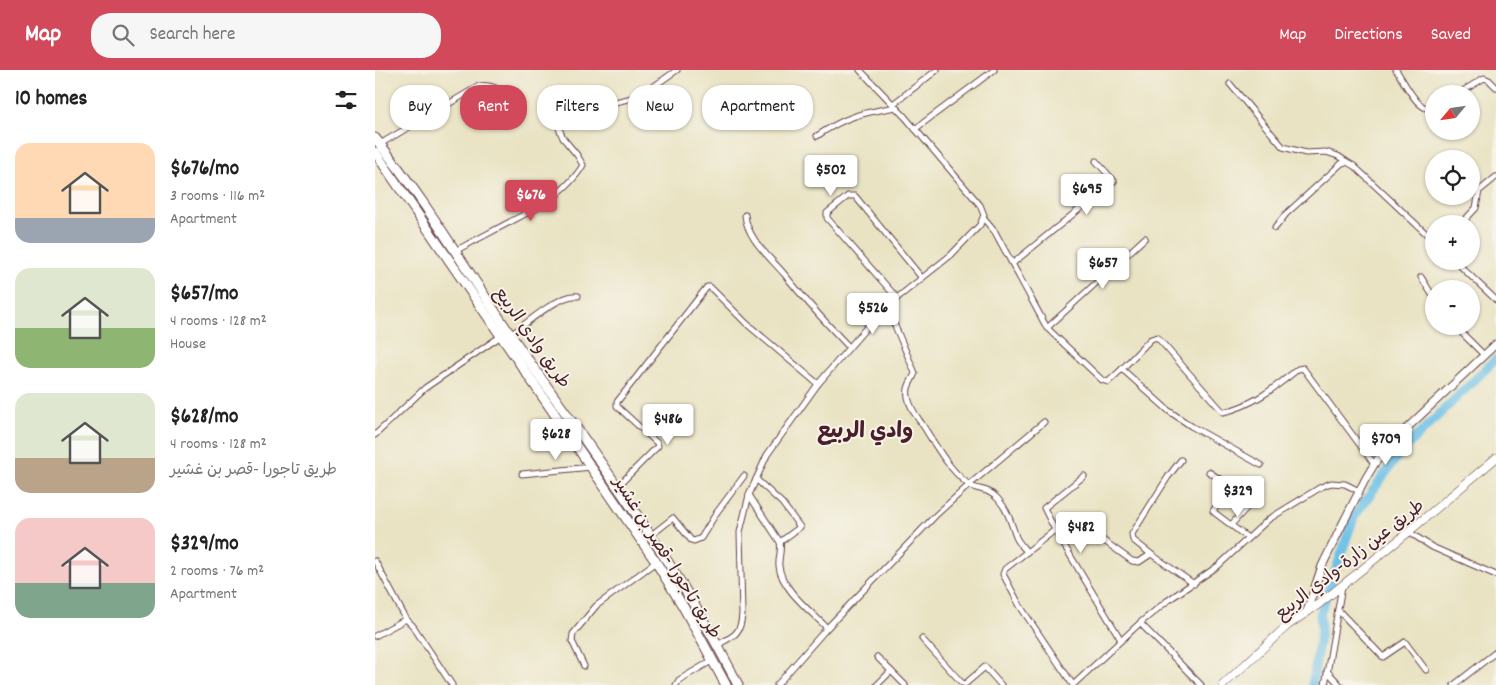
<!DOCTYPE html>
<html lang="en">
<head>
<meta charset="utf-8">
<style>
	body { margin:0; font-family:Dekko,"Playpen Sans Arabic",sans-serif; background:#f6f6f6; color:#222; height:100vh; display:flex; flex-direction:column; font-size:19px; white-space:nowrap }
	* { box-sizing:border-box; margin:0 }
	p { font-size:16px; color:#767676 }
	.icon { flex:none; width:28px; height:28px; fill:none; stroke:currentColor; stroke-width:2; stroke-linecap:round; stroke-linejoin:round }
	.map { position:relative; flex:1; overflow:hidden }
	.side { display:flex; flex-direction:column; background:#fff; width:375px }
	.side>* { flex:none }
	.banner { position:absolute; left:15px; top:15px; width:475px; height:45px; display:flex; gap:10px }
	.needle { width:32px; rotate:241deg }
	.fabs { position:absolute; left:1050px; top:15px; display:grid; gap:10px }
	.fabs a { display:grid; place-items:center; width:55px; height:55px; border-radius:50%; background:#fff; box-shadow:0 1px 4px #0004; font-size:25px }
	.price { position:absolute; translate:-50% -42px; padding:0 11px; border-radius:5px; background:#fff; color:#222; font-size:16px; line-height:32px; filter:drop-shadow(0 1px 2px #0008) }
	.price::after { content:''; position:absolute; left:50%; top:30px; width:15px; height:11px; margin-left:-8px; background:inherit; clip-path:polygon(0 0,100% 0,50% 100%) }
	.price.active { background:#d1495b; color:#fff }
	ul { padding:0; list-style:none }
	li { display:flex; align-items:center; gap:15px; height:125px; padding:0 15px }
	li span { display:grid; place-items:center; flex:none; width:140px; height:100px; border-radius:15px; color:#555 }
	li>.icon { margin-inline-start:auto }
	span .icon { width:60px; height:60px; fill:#fffc; stroke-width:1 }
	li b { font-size:21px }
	h2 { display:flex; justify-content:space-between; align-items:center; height:60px; padding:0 15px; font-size:21px }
	.tag { padding:0 18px; border-radius:20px; background:#fff; box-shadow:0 1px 4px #0004; font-size:18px; line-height:45px }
	.tag.active { background:#d1495b; color:#fff }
	header { display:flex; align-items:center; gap:30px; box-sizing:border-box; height:70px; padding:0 25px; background:#d1495b; color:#fff }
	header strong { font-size:24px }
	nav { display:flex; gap:28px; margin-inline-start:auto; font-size:18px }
	.search { width:350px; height:45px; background:#f6f6f6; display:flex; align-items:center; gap:12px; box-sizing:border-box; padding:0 18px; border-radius:20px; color:#767676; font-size:19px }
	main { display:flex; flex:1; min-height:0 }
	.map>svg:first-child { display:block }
</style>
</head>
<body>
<header>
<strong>Map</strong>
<div class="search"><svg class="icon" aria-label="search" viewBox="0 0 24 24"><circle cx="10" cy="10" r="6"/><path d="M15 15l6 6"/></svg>Search here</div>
<nav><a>Map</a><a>Directions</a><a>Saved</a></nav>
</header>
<main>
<section class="side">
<h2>10 homes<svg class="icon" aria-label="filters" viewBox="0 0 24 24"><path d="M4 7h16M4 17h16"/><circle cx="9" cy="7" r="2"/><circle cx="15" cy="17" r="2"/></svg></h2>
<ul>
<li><span style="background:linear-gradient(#ffd9b3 75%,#9aa5b1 0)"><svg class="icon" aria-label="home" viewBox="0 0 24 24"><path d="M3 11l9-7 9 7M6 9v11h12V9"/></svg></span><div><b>$676/mo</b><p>3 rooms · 116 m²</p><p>Apartment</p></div></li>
<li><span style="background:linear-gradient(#dfe7d0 60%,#8fb573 0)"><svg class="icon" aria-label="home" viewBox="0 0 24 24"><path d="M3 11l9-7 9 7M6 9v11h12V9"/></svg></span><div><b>$657/mo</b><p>4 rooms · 128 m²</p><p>House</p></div></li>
<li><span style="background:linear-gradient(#dfe7d0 65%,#b9a48a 0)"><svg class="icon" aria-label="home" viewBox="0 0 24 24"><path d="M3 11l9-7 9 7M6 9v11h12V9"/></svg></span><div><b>$628/mo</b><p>4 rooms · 128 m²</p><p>طريق تاجورا -قصر بن غشير</p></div></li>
<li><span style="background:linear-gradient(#f6c9c9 65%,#7fa58c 0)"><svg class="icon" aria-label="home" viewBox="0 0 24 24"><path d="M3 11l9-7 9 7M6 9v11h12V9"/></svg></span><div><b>$329/mo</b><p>2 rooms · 76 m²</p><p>Apartment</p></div></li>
</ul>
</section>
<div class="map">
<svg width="1121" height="615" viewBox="0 0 1121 615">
	<rect width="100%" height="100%" fill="#f7f3e8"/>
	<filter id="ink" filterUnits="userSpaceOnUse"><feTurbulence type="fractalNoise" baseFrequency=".02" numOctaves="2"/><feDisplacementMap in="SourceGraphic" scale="10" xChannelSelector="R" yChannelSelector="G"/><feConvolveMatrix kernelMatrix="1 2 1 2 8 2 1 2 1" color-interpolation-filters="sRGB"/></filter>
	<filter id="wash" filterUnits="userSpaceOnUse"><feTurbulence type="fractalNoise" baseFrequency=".0096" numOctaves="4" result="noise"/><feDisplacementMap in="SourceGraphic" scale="20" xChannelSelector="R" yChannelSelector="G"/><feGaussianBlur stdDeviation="1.12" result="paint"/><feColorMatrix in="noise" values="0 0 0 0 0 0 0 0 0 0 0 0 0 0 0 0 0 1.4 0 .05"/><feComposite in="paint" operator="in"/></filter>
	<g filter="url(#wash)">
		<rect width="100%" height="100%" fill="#e9e3c3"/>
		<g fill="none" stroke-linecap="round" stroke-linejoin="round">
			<path stroke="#6dc1e9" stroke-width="9" d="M 937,615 L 946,561 L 945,545 L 979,447 L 1025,383 L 1121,289"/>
		</g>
	</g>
	<g filter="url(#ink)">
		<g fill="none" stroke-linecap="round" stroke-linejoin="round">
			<defs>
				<g id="street">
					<path d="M 1021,0 C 1029,11 1043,43 1059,39"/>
					<path d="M 855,14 L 908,77 L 931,83 L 951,82 L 963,86 L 972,92"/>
					<path d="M 1083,24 L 1109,8 L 1114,10 L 1121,17"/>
					<path d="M 518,34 L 562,0"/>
					<path d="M 540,59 L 619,0"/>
					<path d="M 442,66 C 471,46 487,43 521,37"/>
					<path d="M 5,74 L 104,16 C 123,13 135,28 146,41"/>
					<path d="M 370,145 C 372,169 395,187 410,205 C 430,230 452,254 474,277"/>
					<path d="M 609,149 L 620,162 L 672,258 L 727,310 L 733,312 L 747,299 L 794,341 L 816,356 L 886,395"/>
					<path d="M 1086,154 L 1101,138 L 1104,121 L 1121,107"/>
					<path d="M 900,158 L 911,144 L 967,93 L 972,92 L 979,96 L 1059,171"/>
					<path d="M 80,181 L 169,134 C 183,124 199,111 208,95 L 202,85 L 188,68 L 183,56 L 186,49 L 208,36 L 224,36 L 261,27 L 272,21 L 302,0"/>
					<path d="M 1080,191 L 1121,230"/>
					<path d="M 638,193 L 739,111 L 721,91"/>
					<path d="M 1046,207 L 1059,228"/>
					<path d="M 522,228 L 452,148 L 452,143 L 473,126 L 480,126 L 547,208"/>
					<path d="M 512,237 L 540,303 C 537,312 531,315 533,327 C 535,339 543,348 549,357 C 562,378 574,399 593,414 C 603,422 611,416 623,429 C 633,440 636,453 641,467 C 643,472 648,477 652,482"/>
					<path d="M 1080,256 L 1109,285"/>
					<path d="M 672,258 L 770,168"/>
					<path d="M 136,265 C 150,254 186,223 203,226"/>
					<path d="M 747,299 L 776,269 L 782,267 L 848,342 C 876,337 902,316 923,299 L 928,298 L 999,394"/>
					<path d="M 0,365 L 50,318 L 126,266"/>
					<path d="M 834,402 L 855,416 L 838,441 L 840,443 L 873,468"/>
					<path d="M 147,404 L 216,397"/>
					<path d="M 709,406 L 669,438 L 680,460 L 746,570"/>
					<path d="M 381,409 L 407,433 L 425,457 L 405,472"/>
					<path d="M 242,417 L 283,376 L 282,373 L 245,339 L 242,336 L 242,332 L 332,217 L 335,217 L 372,254 L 443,314"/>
					<path d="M 854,418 L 876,433 L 856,455"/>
					<path d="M 374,425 L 405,472 C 407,481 403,488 404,496 C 406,519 437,542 452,558"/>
					<path d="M 696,447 L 757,491 L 764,492 L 776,484 L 819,514"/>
					<path d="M 680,460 L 630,499 L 628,504 L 645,536 L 698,615"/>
					<path d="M 1034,462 L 1057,477 L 1121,505"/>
					<path d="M 275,466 L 298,448 L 316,470 L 319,471 L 326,468 L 342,442 L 369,406"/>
					<path d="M 776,484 L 758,470 L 757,464 L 793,407 L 806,390"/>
					<path d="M 0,491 L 31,549 L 38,556 L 77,615"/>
					<path d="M 963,540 L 1008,587 L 1030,572 L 1051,600"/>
					<path d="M 765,553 L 826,615"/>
					<path d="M 0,566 L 31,549"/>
					<path d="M 547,569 L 587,613 L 590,614 L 610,597 L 626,615"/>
					<path d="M 342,575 C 359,566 366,564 367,544 L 365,462 L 374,425 L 392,385 L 443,314 L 491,258 L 522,228 L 576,185 L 605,155 L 609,145 L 605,135 L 530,47 L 485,0"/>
					<path d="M 502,587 L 530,615"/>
					<path d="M 209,596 L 197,571 L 198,564 L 221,536 L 281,492"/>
					<path d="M 952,601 L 965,615"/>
					<path d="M 301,615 L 304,610 L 338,590"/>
					<path d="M 402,615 L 452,558 L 561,445 L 594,415 L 669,352"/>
					<path d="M 502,615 L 516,601"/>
					<path d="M 698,615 L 765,553 L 792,531 L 843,496 L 894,449 L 946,417 L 956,413 L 970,414 L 984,421"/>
					<path d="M 950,615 L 967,516"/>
					<path d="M 1079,615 L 1121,582"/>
				</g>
				<path id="secondary" d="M 932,541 L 947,496 L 968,453 L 991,408 L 1000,393 L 1014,375 L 1121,274"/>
				<path id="primary" d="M 848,615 L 913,555 L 944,534 L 1025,469 L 1121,388"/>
				<g id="highway">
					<path d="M 0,68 C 50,130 90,198 135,264 C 214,378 301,490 363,615"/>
					<path d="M 0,82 L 281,492 L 309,538 L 351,615"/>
				</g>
			</defs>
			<use href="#street" stroke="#623c42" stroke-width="7"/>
			<use href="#secondary" stroke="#623c42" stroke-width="9"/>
			<use href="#primary" stroke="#623c42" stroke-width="9"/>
			<use href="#highway" stroke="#623c42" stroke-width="11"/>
			<use href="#street" stroke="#fff" stroke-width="5"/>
			<use href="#secondary" stroke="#fff" stroke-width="7"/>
			<use href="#primary" stroke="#fff" stroke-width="8"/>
			<use href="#highway" stroke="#fff" stroke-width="9"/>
		</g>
	</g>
	<g text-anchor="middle" stroke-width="4" stroke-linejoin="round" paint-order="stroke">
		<g font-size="18" fill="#4a1f2b" stroke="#f7f3e8">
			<text transform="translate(158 267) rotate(55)" y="6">طريق وادي الربيع</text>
			<text transform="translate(293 487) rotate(58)" y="6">طريق تاجورا -قصر بن غشير</text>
			<text transform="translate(974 489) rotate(-38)" y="6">طريق عين زارة-وادي الربيع</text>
		</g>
		<g font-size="22" font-weight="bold" fill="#4a1f2b" stroke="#f7f3e8">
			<text x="490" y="367">وادي الربيع</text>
		</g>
	</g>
</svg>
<div class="fabs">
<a><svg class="needle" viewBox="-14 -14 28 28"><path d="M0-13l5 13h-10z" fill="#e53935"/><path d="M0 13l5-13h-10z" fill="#767676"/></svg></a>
<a><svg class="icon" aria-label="locate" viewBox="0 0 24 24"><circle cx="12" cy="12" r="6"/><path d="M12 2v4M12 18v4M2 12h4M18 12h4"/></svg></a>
<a>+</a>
<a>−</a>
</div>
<b class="price" style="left:456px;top:127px">$502</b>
<b class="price" style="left:712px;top:146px">$695</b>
<b class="price active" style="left:156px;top:152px">$676</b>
<b class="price" style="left:728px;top:220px">$657</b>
<b class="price" style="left:498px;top:265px">$526</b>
<b class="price" style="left:293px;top:376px">$486</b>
<b class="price" style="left:181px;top:391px">$628</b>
<b class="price" style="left:1011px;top:396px">$709</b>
<b class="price" style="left:863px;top:448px">$329</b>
<b class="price" style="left:706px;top:484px">$482</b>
<div class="banner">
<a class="tag">Buy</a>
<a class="tag active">Rent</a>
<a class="tag">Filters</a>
<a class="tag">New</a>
<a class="tag">Apartment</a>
</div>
</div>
</main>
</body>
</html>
